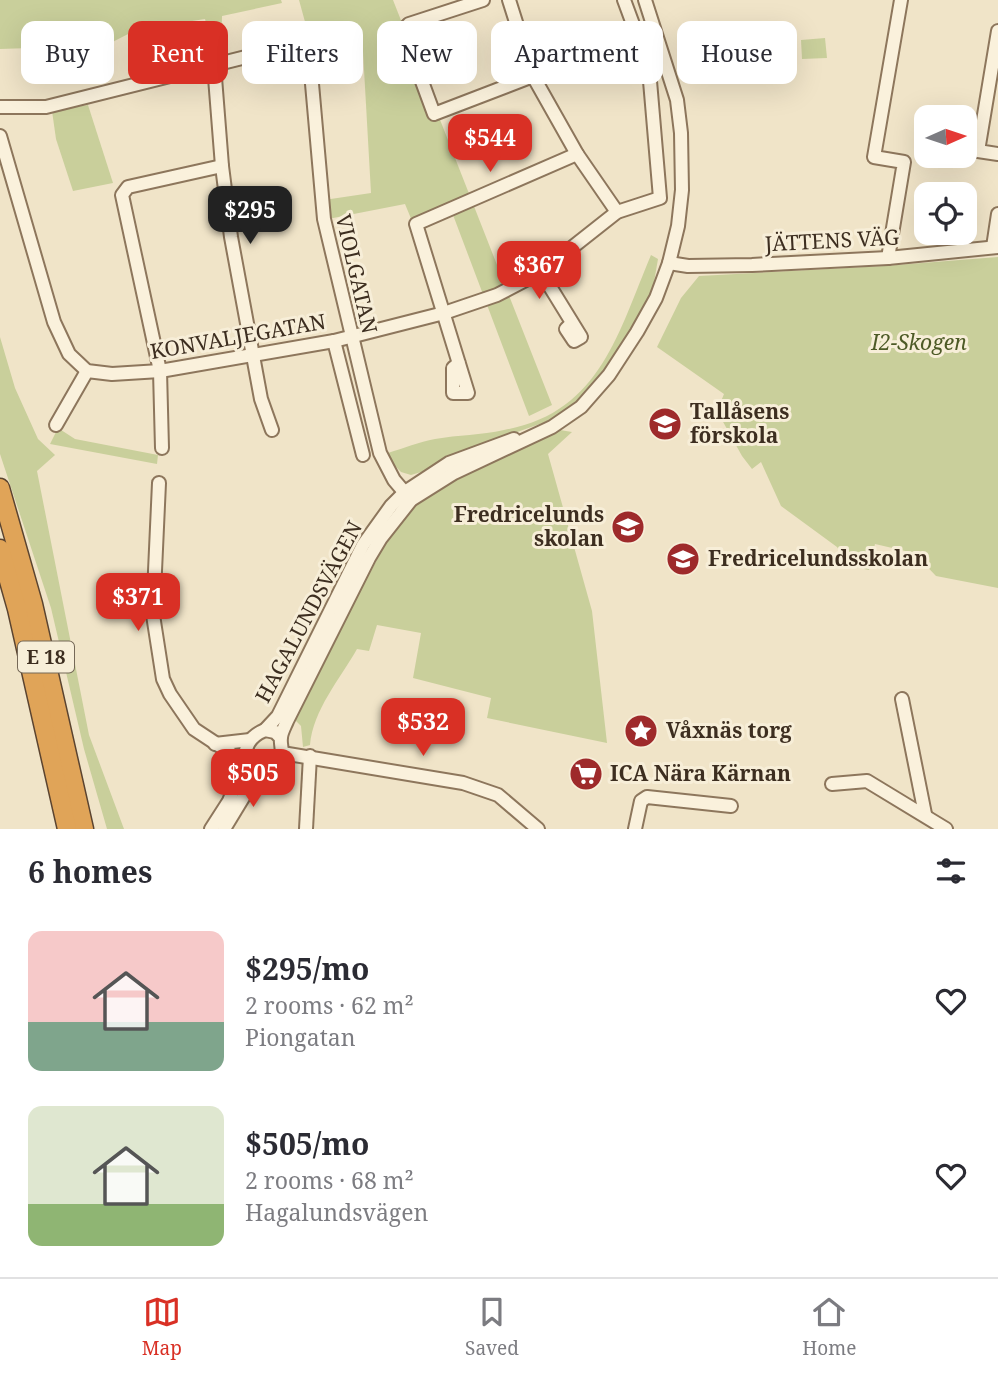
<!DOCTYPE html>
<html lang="en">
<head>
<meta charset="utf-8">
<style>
	body { margin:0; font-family:"Noto Serif",serif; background:#f7f7f7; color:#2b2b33; height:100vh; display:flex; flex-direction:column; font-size:26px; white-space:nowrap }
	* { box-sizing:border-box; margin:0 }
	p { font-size:23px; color:#7c7c81 }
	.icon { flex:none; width:38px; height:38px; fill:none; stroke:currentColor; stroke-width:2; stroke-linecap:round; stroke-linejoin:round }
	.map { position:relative; height:829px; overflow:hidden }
	.panel { display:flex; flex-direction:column; background:#fff; flex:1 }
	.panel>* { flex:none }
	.guide { position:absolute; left:21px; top:21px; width:957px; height:63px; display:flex; gap:14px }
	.needle { width:46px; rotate:87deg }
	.controls { position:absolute; left:914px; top:105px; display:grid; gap:14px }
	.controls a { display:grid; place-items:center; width:63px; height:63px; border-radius:14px; background:#fff; box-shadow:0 7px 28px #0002; font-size:35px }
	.price { position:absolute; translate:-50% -60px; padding:0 16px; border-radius:14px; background:#d93025; color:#fff; font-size:23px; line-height:46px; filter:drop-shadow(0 2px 4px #0008) }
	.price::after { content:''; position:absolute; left:50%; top:42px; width:21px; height:16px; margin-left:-10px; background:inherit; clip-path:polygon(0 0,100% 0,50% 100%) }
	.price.selected { background:#222; color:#fff }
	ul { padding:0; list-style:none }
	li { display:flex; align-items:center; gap:21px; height:175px; padding:0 28px }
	li span { display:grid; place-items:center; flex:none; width:196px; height:140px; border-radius:14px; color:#555 }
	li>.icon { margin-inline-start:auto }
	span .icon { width:84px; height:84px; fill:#fffc; stroke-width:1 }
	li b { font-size:30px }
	h2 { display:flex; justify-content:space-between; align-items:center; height:84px; padding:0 28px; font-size:30px }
	.tag { padding:0 24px; border-radius:14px; background:#fff; box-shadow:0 7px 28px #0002; font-size:24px; line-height:63px }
	.tag.selected { background:#d93025; color:#fff }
	.menu { display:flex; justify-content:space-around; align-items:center; height:98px; border-top:2px solid #e1e1e2; background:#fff; font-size:19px; color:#7c7c81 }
	.menu a { display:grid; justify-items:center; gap:4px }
	.menu .selected { color:#d93025 }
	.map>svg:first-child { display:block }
</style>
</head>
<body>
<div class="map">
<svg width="998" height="829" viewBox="0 0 998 829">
	<rect width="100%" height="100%" fill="#f0e4c8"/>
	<g fill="#c9cf9b">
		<path d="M 0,0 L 281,0 L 282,3 L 222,16 L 221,57 L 216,61 L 205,19 L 136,30 L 87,55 L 30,48 L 0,49 Z"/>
		<path d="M 299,0 L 393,0 L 552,405 L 529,416 L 450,207 L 412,221 L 405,204 L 328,219 L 324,200 L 371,193 L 362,34 L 310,40 Z"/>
		<path d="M 825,38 L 827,58 L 802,59 L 801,40 Z"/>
		<path d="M 88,105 L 113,183 L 73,191 L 56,139 L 52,111 Z"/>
		<path d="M 651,255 L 658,259 L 653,288 L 630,331 L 603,373 L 576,403 L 551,420 L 450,456 L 421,472 L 411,475 L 401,472 L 393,464 L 388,453 C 404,448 419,442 435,439 C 458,435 481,435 504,430 C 600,413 618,333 651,255 Z"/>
		<path d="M 998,257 L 998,588 L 936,576 L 914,553 L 875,544 L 869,570 L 849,566 L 837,547 L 781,506 L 761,462 L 752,469 L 742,456 L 717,411 L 724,394 L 657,347 L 681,298 L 699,276 L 884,266 Z"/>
		<path d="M 0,337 L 15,388 L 38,439 L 55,455 L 37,471 L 89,735 L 124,829 L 107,829 L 84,749 L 51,608 L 0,454 Z"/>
		<path d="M 58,428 L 75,439 L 158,455 L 157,464 L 50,444 Z"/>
		<path d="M 560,430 L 572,432 L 548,454 L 592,611 L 607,743 L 487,718 L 491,698 L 413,678 L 421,633 L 377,625 L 369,651 L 357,649 C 340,679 313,710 310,745 L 303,747 L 301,726 L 293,718 L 390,535 L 417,503 L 462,475 Z"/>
	</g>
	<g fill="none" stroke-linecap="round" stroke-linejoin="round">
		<defs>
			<g id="minor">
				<path d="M 483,0 L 409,24 L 403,30 L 434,114 L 533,76"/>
				<path d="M 509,0 L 533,76 L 577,154 L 617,212"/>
				<path d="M 998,31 L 978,151 L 998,154"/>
				<path d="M 214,65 L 222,166 L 231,237 L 261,399 L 272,430"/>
				<path d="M 0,107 L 46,107 L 298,44 L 306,44 L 309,50 L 324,219 L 380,453 L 394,480 L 411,500"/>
				<path d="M 0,136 L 54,322 L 69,354 L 87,371 L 112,374 L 160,371 L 334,341 L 444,313 L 497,295 L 541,272 L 617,212 L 660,198 L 650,81 L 644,54 L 624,0"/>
				<path d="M 993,247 L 998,214"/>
				<path d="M 888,258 L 904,162 L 874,157 L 901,0"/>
				<path d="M 669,263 L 688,266 L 752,265 L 888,258 L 998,247"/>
				<path d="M 541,272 L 581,337 L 574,341 L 566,329 L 572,323"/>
				<path d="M 334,341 L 363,455"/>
				<path d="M 459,363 L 453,368 L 453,393 L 468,393 L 416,224 L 577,154"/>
				<path d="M 56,425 L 87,371"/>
				<path d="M 162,448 L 160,371 L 122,195 L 128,187 L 222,166"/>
				<path d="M 159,483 L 153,615 L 163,679 L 170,694 L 194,729 L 244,762"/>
				<path d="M 902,699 L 925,814"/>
				<path d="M 265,730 L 278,716 L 363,545 L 391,506 L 405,492 L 449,463 L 514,439"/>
				<path d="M 281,738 L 275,732 L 265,730 C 248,737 245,747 244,764 C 256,778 274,771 281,755 C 283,749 280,744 281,738 C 281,733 285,726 287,721 L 369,558 L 381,538 L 411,500 L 454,473 L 552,427 L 581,407 L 609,375 L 637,332 L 656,298 L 669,263 L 678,226 L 682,190 L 681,133 L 677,100 L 645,0"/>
				<path d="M 215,744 L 250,740"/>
				<path d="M 282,753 L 463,783 L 498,795 L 538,829"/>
				<path d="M 832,784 L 867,781 L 946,829"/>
				<path d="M 211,829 L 229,801 L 244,764"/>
				<path d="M 224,829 L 258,773"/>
				<path d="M 306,829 L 310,756"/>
				<path d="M 635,829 L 641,801 L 647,797 L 731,806"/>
			</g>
			<g id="highway">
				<path d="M 0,488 L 33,604 L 84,829"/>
				<path d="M 0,549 L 17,609 L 67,829"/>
			</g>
		</defs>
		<use href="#minor" stroke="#8d765c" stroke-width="16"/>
		<use href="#highway" stroke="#5b4430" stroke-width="21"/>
		<use href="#minor" stroke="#faf1dc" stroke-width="12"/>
		<use href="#highway" stroke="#e0a458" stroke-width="18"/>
	</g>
	<defs>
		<symbol id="school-disc" viewBox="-11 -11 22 22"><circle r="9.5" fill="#9e2a2b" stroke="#f7eed8"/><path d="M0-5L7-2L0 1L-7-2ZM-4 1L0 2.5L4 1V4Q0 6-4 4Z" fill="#fff"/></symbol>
		<symbol id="sight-disc" viewBox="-11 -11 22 22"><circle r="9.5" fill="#9e2a2b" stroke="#f7eed8"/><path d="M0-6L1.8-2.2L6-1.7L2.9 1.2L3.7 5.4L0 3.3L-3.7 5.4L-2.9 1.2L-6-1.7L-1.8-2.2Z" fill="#fff"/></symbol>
		<symbol id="supermarket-disc" viewBox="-11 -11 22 22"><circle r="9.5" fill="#9e2a2b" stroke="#f7eed8"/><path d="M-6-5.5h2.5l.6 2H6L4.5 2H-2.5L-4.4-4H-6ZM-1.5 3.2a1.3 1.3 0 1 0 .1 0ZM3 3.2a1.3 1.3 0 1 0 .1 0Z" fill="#fff"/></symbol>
	</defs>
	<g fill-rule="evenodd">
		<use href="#school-disc" x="646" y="405" width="38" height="38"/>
		<use href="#school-disc" x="609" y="508" width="38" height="38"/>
		<use href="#school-disc" x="664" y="540" width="38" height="38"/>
		<use href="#sight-disc" x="622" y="712" width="38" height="38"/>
		<use href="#supermarket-disc" x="567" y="755" width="38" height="38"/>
	</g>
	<g text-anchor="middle" stroke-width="6" stroke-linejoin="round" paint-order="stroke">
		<rect fill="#f7eed8" stroke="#756857" stroke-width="2" x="18" y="641.5" width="56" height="31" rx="5"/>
		<g font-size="19" font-weight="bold" fill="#3d2e20">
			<text x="46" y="664">E 18</text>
		</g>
		<g font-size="21" fill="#3d2e20" stroke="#f7eed8">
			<text transform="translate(832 241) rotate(-3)" y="7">JÄTTENS VÄG</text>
			<text transform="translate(356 274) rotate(77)" y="7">VIOLGATAN</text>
			<text transform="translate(238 337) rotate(-10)" y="7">KONVALJEGATAN</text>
			<text transform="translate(309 612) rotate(-62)" y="7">HAGALUNDSVÄGEN</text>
		</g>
		<g font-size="21" font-style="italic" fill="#4d5a26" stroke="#f7eed8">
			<text x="919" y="350">I2-Skogen</text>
		</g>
		<g font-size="21" font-weight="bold" fill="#3d2e20" stroke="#f7eed8" text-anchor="start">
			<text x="690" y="419">Tallåsens<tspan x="690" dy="24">förskola</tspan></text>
			<text x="604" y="522" text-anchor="end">Fredricelunds<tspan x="604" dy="24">skolan</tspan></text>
			<text x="708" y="566">Fredricelundsskolan</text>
			<text x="666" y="738">Våxnäs torg</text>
			<text x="610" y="781">ICA Nära Kärnan</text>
		</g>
	</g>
</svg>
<div class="controls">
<a><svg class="needle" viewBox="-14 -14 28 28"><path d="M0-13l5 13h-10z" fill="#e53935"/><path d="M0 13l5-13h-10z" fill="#7c7c81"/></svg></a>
<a><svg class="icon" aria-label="locate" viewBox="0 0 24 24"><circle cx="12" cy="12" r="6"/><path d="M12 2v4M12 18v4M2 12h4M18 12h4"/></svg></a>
</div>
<b class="price" style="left:490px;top:174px">$544</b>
<b class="price selected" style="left:250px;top:246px">$295</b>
<b class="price" style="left:539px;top:301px">$367</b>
<b class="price" style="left:138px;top:633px">$371</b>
<b class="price" style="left:423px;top:758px">$532</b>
<b class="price" style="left:253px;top:809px">$505</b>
<div class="guide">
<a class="tag">Buy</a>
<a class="tag selected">Rent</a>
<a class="tag">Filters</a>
<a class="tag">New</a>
<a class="tag">Apartment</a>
<a class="tag">House</a>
</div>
</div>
<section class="panel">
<h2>6 homes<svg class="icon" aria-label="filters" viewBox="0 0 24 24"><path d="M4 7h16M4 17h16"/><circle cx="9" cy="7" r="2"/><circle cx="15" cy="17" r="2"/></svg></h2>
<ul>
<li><span style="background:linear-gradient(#f6c9c9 65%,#7fa58c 0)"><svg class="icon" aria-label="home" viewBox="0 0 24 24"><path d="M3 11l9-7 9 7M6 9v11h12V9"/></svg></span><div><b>$295/mo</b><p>2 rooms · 62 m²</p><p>Piongatan</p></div><svg class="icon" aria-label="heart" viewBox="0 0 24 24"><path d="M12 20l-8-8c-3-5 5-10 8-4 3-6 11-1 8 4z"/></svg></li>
<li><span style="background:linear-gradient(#dfe7d0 70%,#8fb573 0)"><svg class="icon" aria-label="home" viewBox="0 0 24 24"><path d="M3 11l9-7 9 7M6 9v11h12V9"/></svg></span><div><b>$505/mo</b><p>2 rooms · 68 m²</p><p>Hagalundsvägen</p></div><svg class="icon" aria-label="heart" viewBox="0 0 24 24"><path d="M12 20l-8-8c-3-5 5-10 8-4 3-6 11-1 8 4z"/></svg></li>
</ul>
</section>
<nav class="menu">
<a class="selected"><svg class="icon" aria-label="map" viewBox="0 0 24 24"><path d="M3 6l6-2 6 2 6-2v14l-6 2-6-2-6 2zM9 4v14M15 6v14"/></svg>Map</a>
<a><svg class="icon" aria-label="saved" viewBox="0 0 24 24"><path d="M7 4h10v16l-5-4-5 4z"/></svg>Saved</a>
<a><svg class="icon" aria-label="home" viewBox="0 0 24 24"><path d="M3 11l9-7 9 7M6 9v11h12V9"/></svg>Home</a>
</nav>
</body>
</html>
